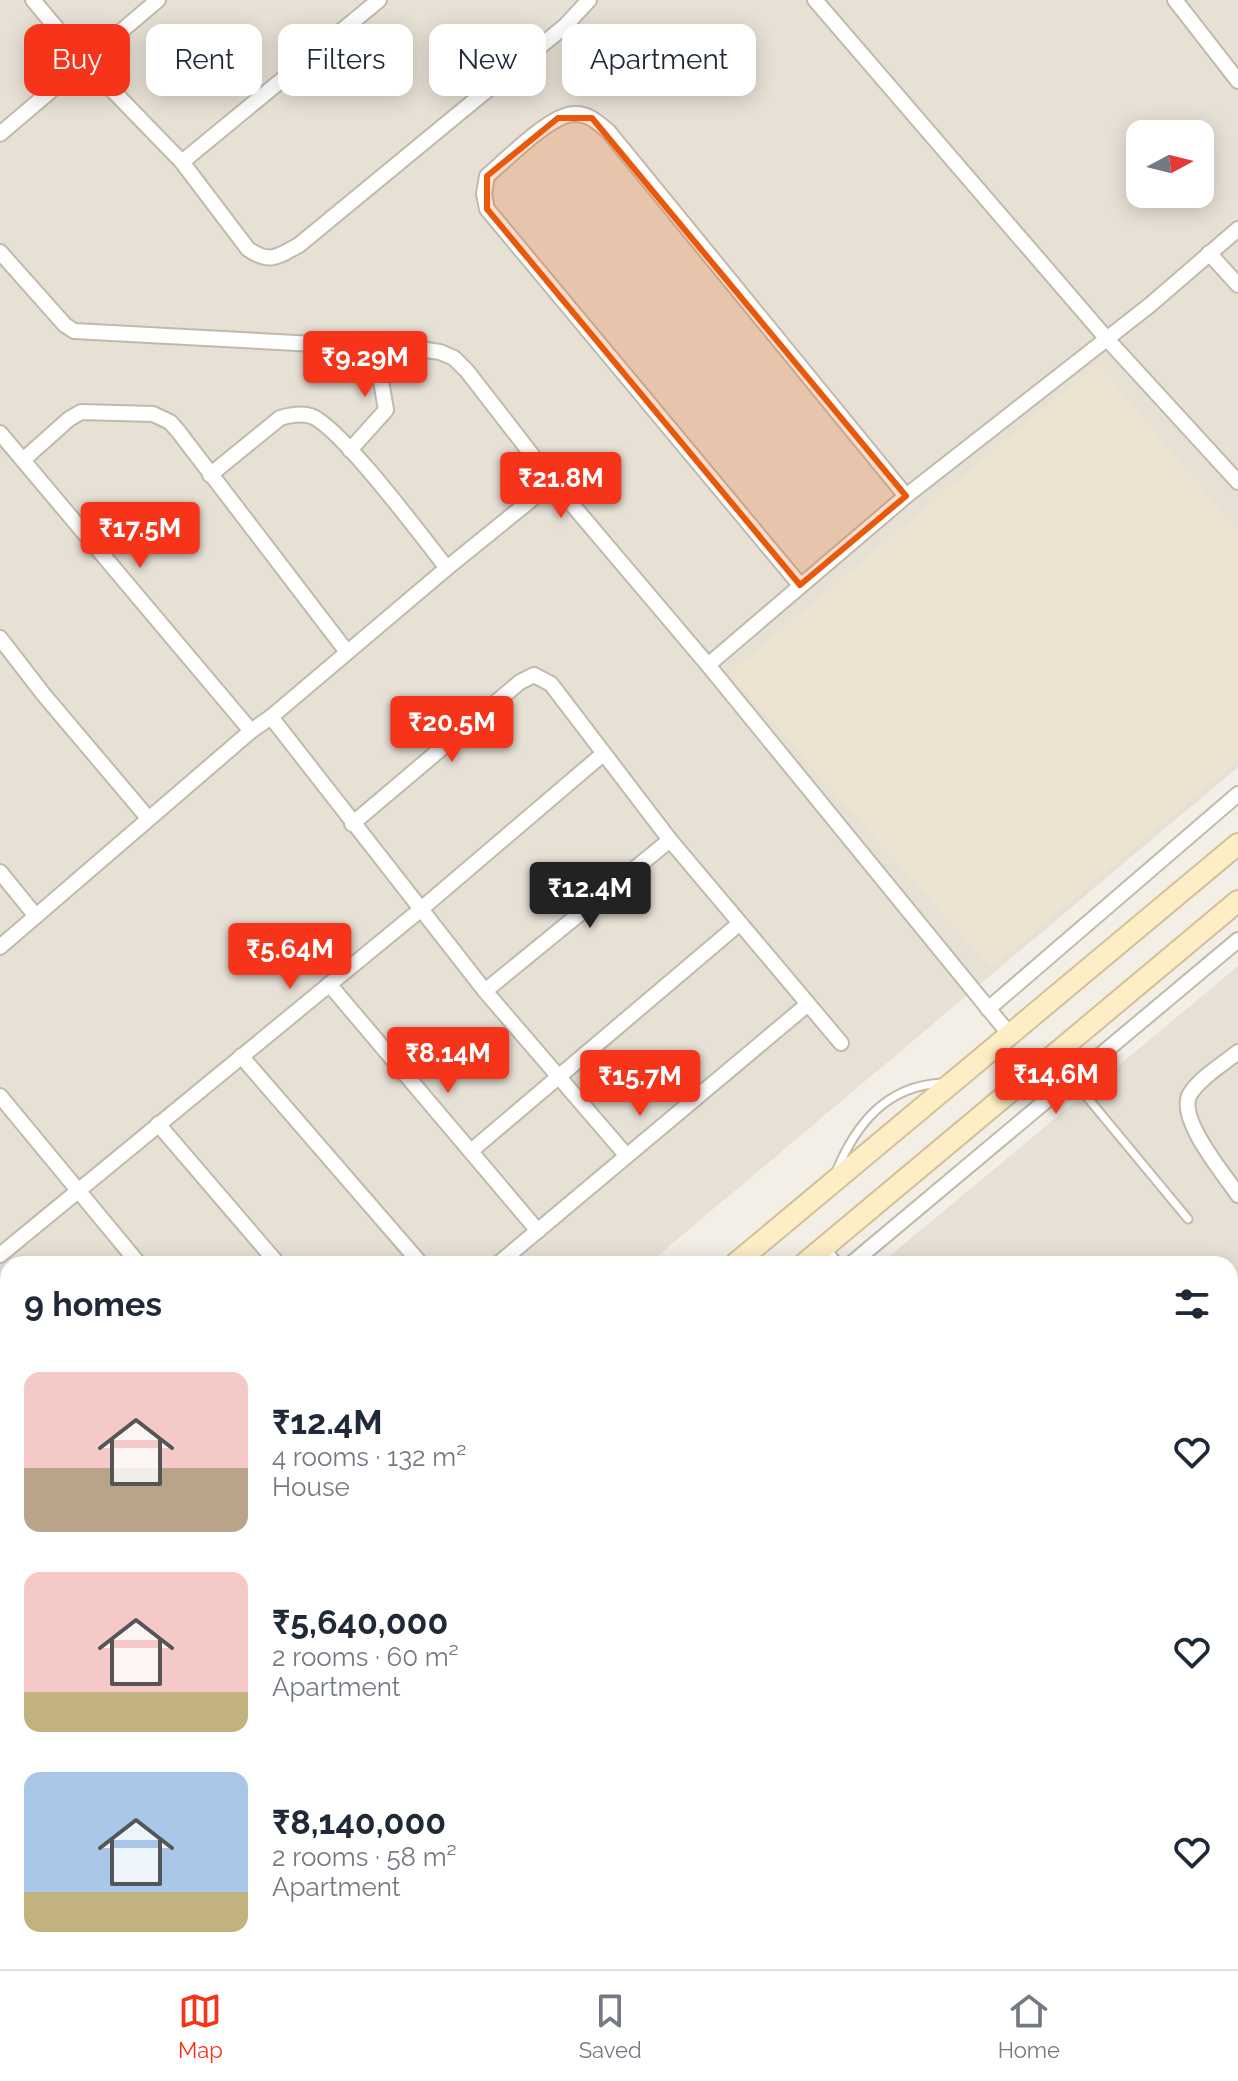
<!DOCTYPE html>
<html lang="en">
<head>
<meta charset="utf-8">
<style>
	body { margin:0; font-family:Raleway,sans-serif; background:#f2f2f3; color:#1f2937; height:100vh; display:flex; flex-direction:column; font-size:30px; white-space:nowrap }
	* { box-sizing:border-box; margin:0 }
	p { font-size:26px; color:#747a83 }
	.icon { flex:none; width:44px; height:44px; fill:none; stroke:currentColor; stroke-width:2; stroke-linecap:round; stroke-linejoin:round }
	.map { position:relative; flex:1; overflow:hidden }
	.side { position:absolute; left:0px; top:1256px; width:1238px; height:714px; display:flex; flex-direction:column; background:#fff; border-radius:24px 24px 0 0; box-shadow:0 4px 20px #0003 }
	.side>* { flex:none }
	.guide { position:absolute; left:24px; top:24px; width:800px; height:72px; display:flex; gap:16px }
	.needle { width:52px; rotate:83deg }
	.tools { position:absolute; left:1126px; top:120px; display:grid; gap:16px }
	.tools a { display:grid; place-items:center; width:88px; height:88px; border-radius:16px; background:#fff; box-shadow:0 4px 20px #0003; font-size:40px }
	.price { position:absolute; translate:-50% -68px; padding:0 18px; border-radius:8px; background:#f6341a; color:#fff; font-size:26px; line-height:52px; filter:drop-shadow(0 2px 4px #0008) }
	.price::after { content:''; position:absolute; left:50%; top:48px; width:24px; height:18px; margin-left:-12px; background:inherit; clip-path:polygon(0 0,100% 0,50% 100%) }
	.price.active { background:#222; color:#fff }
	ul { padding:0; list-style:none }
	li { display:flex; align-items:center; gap:24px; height:200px; padding:0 24px }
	li span { display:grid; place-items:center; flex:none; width:224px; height:160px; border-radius:16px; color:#555 }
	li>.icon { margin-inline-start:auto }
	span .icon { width:96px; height:96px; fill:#fffc; stroke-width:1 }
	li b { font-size:34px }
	h2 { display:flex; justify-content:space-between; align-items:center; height:96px; padding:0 24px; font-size:34px }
	.chip { padding:0 28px; border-radius:16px; background:#fff; box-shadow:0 4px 20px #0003; font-size:28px; line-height:72px }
	.chip.active { background:#f6341a; color:#fff }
	.tab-bar { display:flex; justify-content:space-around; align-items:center; height:112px; border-top:2px solid #e0e1e3; background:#fff; font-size:22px; color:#747a83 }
	.tab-bar a { display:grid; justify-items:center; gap:4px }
	.tab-bar .active { color:#f6341a }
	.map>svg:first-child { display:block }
</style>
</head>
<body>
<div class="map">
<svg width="1238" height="1969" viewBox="0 0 1238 1969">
	<defs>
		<pattern id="forest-crowns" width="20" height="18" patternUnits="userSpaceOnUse" patternTransform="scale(2)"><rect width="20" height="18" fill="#d0e7b0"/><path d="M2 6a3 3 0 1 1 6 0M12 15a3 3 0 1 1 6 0" fill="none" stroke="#b4c798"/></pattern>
	</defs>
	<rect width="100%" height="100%" fill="#f3efe6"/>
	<g fill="#e7e0d5" fill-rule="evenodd">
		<path d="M 0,0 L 1238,0 L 1238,767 L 648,1264 L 8,1264 L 8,1778 L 3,1779 L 0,1775 ZM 1140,134 L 1200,134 L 1200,194 L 1140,194 Z"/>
		<path d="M 1238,966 L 1238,1969 L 164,1969 L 158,1962 L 1230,1962 L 1230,1264 L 880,1264 Z"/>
	</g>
	<path fill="#ece3d0" d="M 1097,363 L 1238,531 L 1238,760 L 991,968 L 729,674 Z"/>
	<path fill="url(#forest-crowns)" d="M 8,1835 L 8,1962 L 56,1962 L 48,1969 L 0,1969 L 0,1836 Z"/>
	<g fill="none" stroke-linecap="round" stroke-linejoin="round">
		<defs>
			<g id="lane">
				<path d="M 1072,1079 L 1188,1219"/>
				<path d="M 836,1172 C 856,1124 886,1086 942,1083"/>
			</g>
			<g id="street">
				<path d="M 33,0 L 85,62 L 182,162 L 248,249 C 270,264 277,257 299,245 L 565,26 L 589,0"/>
				<path d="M 815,0 L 1107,339 L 1238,482"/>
				<path d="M 1175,0 L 1238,81"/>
				<path d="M 0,134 L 158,0"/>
				<path d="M 182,162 L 379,0"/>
				<path d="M 0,252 L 65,325 L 74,331 L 426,350 L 440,352 L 454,358 L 467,371 L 553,482 L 708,665 L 1010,1035"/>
				<path d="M 1209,253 L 1238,285"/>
				<path d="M 0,433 L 251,731"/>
				<path d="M 350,450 L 386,410 L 375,346"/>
				<path d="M 23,460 L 69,419 L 81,412 L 153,414 L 170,422 L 178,431 L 347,652"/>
				<path d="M 210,475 L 280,418 C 290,415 301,413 311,416 C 340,426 423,538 447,568"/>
				<path d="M 800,585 L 487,209 L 484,194 L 487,176 C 506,160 551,114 574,114 C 588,113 598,123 608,131 L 906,496"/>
				<path d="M 0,638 L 44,695 L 148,818"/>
				<path d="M 708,665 L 906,496 L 1150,305 L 1238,229"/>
				<path d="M 271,717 L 485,991 L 626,1155"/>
				<path d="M 352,824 L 520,682 L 534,675 L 551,684 L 670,840 L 841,1043"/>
				<path d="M 0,872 L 35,915"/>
				<path d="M 0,947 L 251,731 L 271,717 L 447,568 L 553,482"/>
				<path d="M 329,984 L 538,1231"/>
				<path d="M 485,991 L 670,840"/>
				<path d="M 988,1009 L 1238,794"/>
				<path d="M 1238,1052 C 1223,1064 1200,1078 1190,1094 C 1176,1118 1225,1175 1238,1195"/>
				<path d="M 241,1056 L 421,1264"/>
				<path d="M 0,1096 L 139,1264"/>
				<path d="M 158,1124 L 278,1264"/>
				<path d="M 471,1151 L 740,923"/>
				<path d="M 822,1249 L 835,1264"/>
				<path d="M 0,1255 L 420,910 L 603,754"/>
				<path d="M 498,1264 L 808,1004"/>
				<path d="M 851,1264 L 1238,940"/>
				<path d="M 1230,1394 L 1238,1403"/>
				<path d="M 0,1397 L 8,1391"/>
				<path d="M 0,1543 L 8,1536"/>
				<path d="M 1230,1600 L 1238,1610"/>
				<path d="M 0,1627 L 8,1637"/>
				<path d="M 1230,1733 L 1238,1742"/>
				<path d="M 219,1962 L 225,1969"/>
				<path d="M 423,1962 L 428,1969"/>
				<path d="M 847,1962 L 853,1969"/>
				<path d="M 989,1962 L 995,1969"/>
				<path d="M 1201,1962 L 1207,1969"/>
				<path d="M 392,1969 L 401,1962"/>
				<path d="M 631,1969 L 640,1962"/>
			</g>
			<g id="secondary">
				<path d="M 1053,1056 L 1071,1078"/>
				<path d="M 735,1264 L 1238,844"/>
				<path d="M 804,1264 L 1238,901"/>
				<path d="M 0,1812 L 8,1813"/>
				<path d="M 96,1962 L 97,1969"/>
				<path d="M 73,1969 L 78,1962"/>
			</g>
		</defs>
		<use href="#lane" stroke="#c1b9ac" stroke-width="11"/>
		<use href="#street" stroke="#c1b9ac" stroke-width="18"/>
		<use href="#secondary" stroke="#d2c197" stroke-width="24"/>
		<use href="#lane" stroke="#fff" stroke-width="7"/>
		<use href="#street" stroke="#fff" stroke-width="14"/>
		<use href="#secondary" stroke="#fdeec6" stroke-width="20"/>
	</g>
	<path fill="#e8590c" fill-opacity="0.2" stroke="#e8590c" stroke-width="6" stroke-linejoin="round" d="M 558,118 L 592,118 L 906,496 L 800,585 L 487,209 L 487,176 Z"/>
</svg>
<div class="tools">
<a><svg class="needle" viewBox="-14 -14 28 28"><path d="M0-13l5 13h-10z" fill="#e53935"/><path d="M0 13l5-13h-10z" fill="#747a83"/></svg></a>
</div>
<b class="price" style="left:365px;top:399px">₹9.29M</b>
<b class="price" style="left:561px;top:520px">₹21.8M</b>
<b class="price" style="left:140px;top:570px">₹17.5M</b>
<b class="price" style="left:452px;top:764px">₹20.5M</b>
<b class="price active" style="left:590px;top:930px">₹12.4M</b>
<b class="price" style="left:290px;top:991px">₹5.64M</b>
<b class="price" style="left:448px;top:1095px">₹8.14M</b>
<b class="price" style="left:1056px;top:1116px">₹14.6M</b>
<b class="price" style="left:640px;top:1118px">₹15.7M</b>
<div class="guide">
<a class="chip active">Buy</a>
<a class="chip">Rent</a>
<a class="chip">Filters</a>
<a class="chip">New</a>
<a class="chip">Apartment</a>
</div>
<section class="side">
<h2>9 homes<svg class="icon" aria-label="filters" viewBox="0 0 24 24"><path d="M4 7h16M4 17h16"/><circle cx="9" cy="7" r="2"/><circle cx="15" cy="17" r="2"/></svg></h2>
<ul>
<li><span style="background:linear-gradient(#f6c9c9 60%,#b9a48a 0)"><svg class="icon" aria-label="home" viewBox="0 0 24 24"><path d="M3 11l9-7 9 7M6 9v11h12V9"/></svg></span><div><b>₹12.4M</b><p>4 rooms · 132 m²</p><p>House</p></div><svg class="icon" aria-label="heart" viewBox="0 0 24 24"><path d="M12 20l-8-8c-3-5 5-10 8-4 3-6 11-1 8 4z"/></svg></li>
<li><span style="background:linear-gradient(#f6c9c9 75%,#c2b280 0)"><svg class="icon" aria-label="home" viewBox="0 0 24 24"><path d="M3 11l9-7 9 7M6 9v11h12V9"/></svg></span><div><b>₹5,640,000</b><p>2 rooms · 60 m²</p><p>Apartment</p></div><svg class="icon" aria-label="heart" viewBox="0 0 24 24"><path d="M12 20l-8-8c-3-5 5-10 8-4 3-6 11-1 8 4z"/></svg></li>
<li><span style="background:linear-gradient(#a9c7e8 75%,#c2b280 0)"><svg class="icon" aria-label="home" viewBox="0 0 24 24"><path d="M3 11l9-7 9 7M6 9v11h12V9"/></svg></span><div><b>₹8,140,000</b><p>2 rooms · 58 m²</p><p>Apartment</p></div><svg class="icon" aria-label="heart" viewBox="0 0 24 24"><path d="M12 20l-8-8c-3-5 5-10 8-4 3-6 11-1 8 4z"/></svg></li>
</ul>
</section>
</div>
<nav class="tab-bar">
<a class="active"><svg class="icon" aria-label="map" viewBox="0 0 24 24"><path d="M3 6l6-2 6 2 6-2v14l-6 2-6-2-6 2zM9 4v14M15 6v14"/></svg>Map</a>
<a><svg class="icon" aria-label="saved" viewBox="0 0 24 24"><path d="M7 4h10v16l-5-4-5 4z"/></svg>Saved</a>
<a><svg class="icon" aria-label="home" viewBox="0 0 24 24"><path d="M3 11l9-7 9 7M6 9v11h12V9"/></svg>Home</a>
</nav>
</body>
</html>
